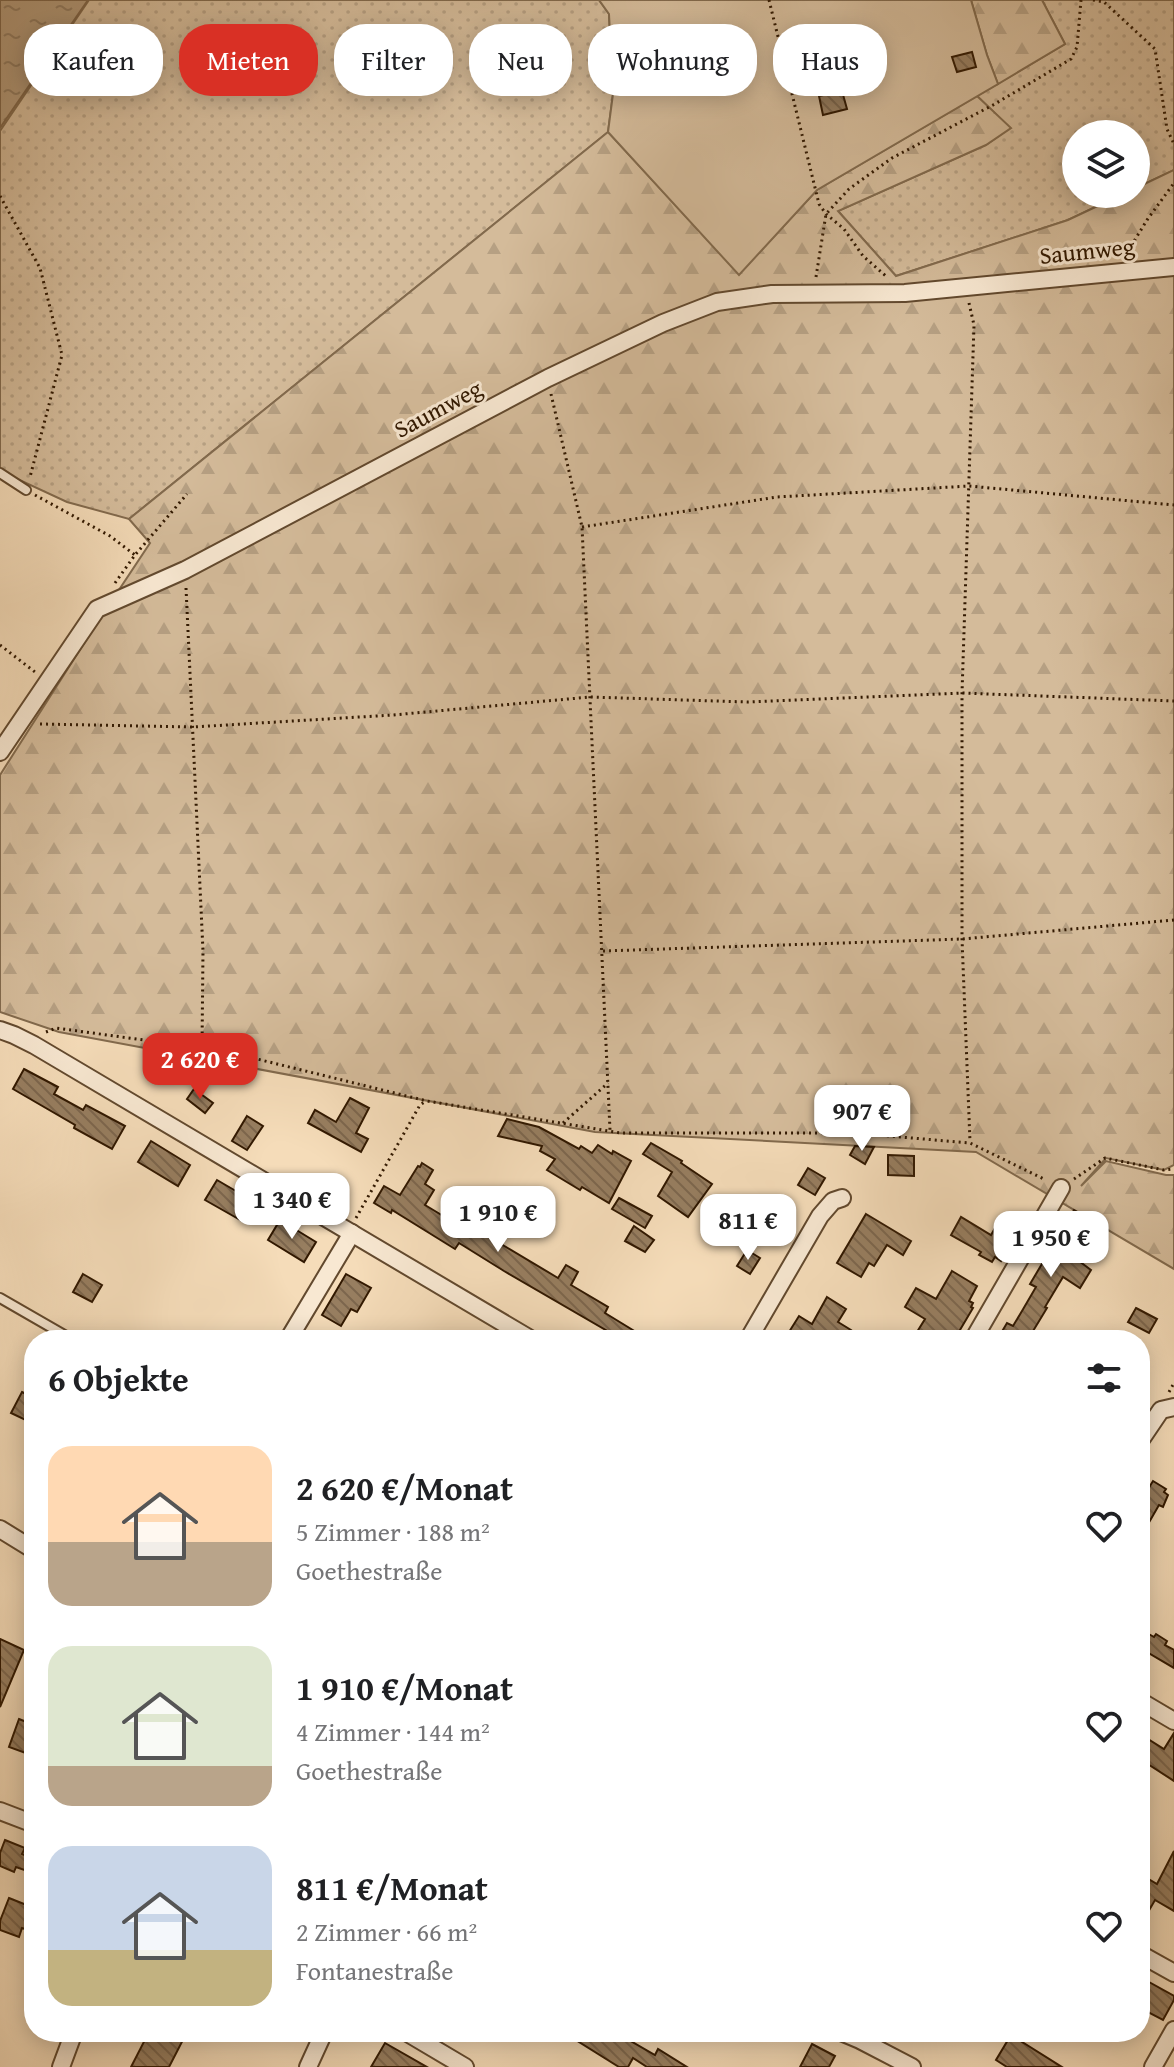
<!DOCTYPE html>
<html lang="de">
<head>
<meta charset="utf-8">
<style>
	body { margin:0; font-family:"Gentium Book Plus",serif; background:#f6f6f6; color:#202124; height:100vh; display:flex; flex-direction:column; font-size:30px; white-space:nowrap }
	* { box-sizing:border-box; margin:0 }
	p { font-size:26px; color:#757577 }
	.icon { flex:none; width:44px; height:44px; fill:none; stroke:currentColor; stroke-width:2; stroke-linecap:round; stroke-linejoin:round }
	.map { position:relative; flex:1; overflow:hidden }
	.panel { position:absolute; left:24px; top:1330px; width:1126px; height:712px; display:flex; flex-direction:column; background:#fff; border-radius:32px; box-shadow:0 4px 20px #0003 }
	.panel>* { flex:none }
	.banner { position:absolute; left:24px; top:24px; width:1126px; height:72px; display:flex; gap:16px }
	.fabs { position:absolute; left:1062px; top:120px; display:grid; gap:16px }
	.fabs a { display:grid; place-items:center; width:88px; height:88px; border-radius:50%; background:#fff; box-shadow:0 4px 20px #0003; font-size:40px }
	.price { position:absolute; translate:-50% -68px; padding:0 18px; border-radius:16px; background:#fff; color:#222; font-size:26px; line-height:52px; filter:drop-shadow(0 2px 4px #0008) }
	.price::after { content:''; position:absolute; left:50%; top:48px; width:24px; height:18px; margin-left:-12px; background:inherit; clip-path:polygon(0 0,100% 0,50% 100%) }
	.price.current { background:#d93025; color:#fff }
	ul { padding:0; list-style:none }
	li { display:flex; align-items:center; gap:24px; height:200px; padding:0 24px }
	li span { display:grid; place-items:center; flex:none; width:224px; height:160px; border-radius:24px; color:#555 }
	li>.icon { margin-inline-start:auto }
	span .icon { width:96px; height:96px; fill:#fffc; stroke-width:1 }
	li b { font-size:34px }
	h2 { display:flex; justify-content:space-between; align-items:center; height:96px; padding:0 24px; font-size:34px }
	.chip { padding:0 28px; border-radius:32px; background:#fff; box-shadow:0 4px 20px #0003; font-size:28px; line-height:72px }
	.chip.current { background:#d93025; color:#fff }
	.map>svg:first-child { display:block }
</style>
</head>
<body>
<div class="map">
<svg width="1174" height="2067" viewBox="0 0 1174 2067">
	<defs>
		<pattern id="grass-dots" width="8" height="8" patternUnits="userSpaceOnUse" patternTransform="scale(2)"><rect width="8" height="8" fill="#d4bb9a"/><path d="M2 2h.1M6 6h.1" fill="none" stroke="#b6a083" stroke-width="1.8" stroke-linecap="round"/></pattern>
		<pattern id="forest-firs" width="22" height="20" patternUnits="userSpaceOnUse" patternTransform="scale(2)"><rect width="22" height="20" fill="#d4bb9a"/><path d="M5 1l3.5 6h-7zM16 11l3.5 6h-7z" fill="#b6a083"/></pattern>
		<pattern id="water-ripples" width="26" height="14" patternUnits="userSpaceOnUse" patternTransform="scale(2)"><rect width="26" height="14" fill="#b2997a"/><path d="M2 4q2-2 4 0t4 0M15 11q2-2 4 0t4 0" fill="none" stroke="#917c62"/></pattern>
		<pattern id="building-back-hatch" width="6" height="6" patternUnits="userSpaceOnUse" patternTransform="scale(2)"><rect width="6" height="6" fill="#977e60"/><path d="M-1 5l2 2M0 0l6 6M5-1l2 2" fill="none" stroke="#7c664d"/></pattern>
	</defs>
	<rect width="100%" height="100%" fill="#f5dcb9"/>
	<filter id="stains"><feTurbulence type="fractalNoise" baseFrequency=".0025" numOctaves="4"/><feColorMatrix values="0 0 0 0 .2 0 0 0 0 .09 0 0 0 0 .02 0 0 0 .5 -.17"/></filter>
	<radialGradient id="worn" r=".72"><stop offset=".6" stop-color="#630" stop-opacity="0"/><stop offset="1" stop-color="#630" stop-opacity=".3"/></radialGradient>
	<g fill="url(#grass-dots)" stroke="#826a4d" stroke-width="2">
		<path d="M 89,0 L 599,0 L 609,14 L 613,94 L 608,132 L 129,519 L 67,502 L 0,471 L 0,131 Z"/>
		<path d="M 1042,0 L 1174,0 L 1174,170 L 1136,188 L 1136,134 L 1076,134 L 1076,194 L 1123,194 L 1068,220 L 896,276 L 838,211 L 986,145 L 1010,128 L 977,96 L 1065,44 Z"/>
	</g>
	<g fill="url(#forest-firs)" stroke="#826a4d" stroke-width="2">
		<path d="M 971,0 L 1042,0 L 1065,44 L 998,84 L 987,55 Z"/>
		<path d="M 977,96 L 1011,128 L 986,145 L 838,211 L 896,276 L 1068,220 L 1123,194 L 1136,194 L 1136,188 L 1174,170 L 1174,1165 L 1164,1170 L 1106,1158 L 1081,1186 L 1106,1161 L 1166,1175 L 1174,1175 L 1174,1269 L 976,1152 L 595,1132 L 59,1032 L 0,1012 L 0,775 L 97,623 L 150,543 L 129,519 L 608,132 L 739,274 L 817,190 Z"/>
	</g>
	<path fill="#d4bb9a" stroke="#826a4d" stroke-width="2" d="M 599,0 L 971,0 L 987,55 L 998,84 L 817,190 L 739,275 L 608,132 L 613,94 L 609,14 Z"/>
	<path fill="url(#water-ripples)" stroke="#7e6549" stroke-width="2" d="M 0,0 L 88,0 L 0,128 Z"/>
	<g fill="url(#building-back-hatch)" stroke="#311800" stroke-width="2">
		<path d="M 972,52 L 976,67 L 957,72 L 952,57 Z"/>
		<path d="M 842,91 L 847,109 L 823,115 L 819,96 Z"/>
		<path d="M 24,1069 L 58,1087 L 54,1094 L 83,1110 L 86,1105 L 125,1126 L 112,1149 L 74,1128 L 75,1125 L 13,1089 Z"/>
		<path d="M 194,1089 L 213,1103 L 205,1113 L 187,1099 Z"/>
		<path d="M 350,1098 L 369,1108 L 356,1133 L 368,1139 L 361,1152 L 308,1123 L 315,1110 L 336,1122 Z"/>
		<path d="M 247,1116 L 263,1126 L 247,1150 L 232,1141 Z"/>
		<path d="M 507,1119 L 539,1127 L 579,1149 L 581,1146 L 592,1153 L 598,1145 L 612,1154 L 613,1151 L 631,1161 L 609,1203 L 582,1187 L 580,1190 L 547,1170 L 555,1159 L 540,1151 L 542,1146 L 498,1136 Z"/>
		<path d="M 151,1141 L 190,1165 L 178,1186 L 138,1162 Z"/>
		<path d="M 651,1143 L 682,1161 L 681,1163 L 712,1184 L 688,1217 L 658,1196 L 672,1172 L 643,1154 Z"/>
		<path d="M 855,1146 L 874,1147 L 865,1164 L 850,1155 Z"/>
		<path d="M 888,1155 L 914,1156 L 914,1176 L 888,1175 Z"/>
		<path d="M 422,1163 L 433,1170 L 425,1184 L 434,1190 L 425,1205 L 473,1234 L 476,1230 L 496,1241 L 558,1278 L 566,1265 L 578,1272 L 571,1285 L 608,1307 L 605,1313 L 649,1340 L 623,1340 L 504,1271 L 459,1243 L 455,1249 L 392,1210 L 391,1213 L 374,1203 L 384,1186 L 400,1195 L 418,1166 L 420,1167 Z"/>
		<path d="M 808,1168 L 825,1178 L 815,1195 L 798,1185 Z"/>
		<path d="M 217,1180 L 253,1201 L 242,1221 L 205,1200 Z"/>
		<path d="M 619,1198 L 652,1216 L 645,1228 L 612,1209 Z"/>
		<path d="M 748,1210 L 761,1217 L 747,1240 L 729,1229 L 739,1212 L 745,1215 Z"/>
		<path d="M 1074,1210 L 1088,1218 L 1073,1242 L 1086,1250 L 1079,1261 L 1091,1270 L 1080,1288 L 1063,1277 L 1045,1307 L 1047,1308 L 1030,1336 L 1038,1340 L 997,1340 L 1007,1323 L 1013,1326 L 1022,1311 L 1036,1287 L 1030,1284 Z"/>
		<path d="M 866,1214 L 911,1241 L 903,1255 L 887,1245 L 874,1266 L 869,1263 L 861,1277 L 837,1263 Z"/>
		<path d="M 1002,1216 L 1014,1223 L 1009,1233 L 1015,1236 L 1001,1261 L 995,1257 L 992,1262 L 979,1255 L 981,1252 L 951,1235 L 961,1217 L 991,1235 Z"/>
		<path d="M 280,1220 L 316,1242 L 304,1262 L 268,1240 Z"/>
		<path d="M 634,1226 L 654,1240 L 645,1252 L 625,1241 Z"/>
		<path d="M 747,1250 L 760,1258 L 750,1274 L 737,1266 Z"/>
		<path d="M 952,1271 L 977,1286 L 969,1301 L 973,1303 L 971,1307 L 973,1308 L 954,1340 L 912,1340 L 925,1319 L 905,1307 L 916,1288 L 936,1299 Z"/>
		<path d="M 83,1274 L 102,1285 L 92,1302 L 73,1292 Z"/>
		<path d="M 346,1274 L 371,1288 L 357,1312 L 351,1309 L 341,1326 L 322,1315 Z"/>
		<path d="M 827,1297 L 846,1309 L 838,1322 L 851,1330 L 845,1340 L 784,1340 L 799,1316 L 812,1324 Z"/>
		<path d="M 1136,1308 L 1157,1319 L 1149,1333 L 1128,1322 Z"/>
		<path d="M 22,1392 L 34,1398 L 34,1424 L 11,1413 Z"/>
		<path d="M 1153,1481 L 1166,1489 L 1164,1492 L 1168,1495 L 1163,1507 L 1159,1505 L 1140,1538 L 1140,1502 Z"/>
		<path d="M 1140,1629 L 1154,1637 L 1156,1634 L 1167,1641 L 1165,1645 L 1174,1650 L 1174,1668 L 1140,1648 Z"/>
		<path d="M 0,1639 L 24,1650 L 0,1707 Z"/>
		<path d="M 19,1719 L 34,1725 L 34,1756 L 9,1747 Z"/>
		<path d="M 1174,1733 L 1174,1781 L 1140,1759 L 1140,1734 L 1164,1749 Z"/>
		<path d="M 5,1840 L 25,1848 L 22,1854 L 34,1859 L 30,1872 L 16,1867 L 14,1872 L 0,1866 L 0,1853 Z"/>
		<path d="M 1174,1851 L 1174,1911 L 1155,1900 L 1140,1926 L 1140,1874 L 1157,1884 Z"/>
		<path d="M 9,1898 L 34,1908 L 34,1932 L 22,1928 L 19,1937 L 0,1930 L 0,1921 Z"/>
		<path d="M 1140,1977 L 1174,1996 L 1174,2000 L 1163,2020 L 1140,2008 Z"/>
		<path d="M 149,2032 L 187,2032 L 169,2067 L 131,2067 Z"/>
		<path d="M 563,2032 L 615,2032 L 655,2055 L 658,2049 L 687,2067 L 647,2067 L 633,2058 L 628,2067 L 619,2067 Z"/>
		<path d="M 1011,2035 L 1062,2067 L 1007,2067 L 996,2060 Z"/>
		<path d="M 385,2043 L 427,2067 L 371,2067 Z"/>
		<path d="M 812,2044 L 835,2056 L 829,2067 L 800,2067 Z"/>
	</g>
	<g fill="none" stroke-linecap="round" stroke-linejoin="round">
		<defs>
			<g id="lane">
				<path d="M 0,473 L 26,490"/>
				<path d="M 0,1298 L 73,1340"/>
			</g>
			<g id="street">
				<path d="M 0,752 L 97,609 L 185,570 L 548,378 L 663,323 L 717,302 L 772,294 L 905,293 L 1174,267"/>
				<path d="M 0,1030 L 14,1035 L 34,1045 L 532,1340"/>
				<path d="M 288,1340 L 352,1233"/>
				<path d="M 748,1340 L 820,1216 L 833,1201 L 842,1198"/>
				<path d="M 973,1340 L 1061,1188"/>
				<path d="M 1140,1441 L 1161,1410 L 1174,1407"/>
				<path d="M 0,1529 L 34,1550"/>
				<path d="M 1140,1701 L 1174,1721"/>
				<path d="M 0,1811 L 34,1824"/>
				<path d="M 1140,1954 L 1174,1973"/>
				<path d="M 406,2032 L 465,2067"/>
				<path d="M 841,2032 L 860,2040 L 912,2067"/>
				<path d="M 61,2067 L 74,2032"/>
				<path d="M 308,2067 L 324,2032"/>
				<path d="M 1153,2067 L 1174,2030"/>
			</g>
		</defs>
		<use href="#lane" stroke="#62492e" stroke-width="12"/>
		<use href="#street" stroke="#62492e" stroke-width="20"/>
		<g stroke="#311800" stroke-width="3" stroke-dasharray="2 4" stroke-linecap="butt">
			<path d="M 769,0 L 819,204 L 826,214 L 844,229 L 863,256 L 887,277"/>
			<path d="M 1093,0 L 1104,2 L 1155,49 L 1167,129 L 1174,144"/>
			<path d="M 0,196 L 40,268 L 62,355 L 30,477"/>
			<path d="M 1125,256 L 1147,220 L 1174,183"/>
			<path d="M 816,277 L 826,214 L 849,189 L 892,158 L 993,105 L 1071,59 L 1077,47 L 1081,0"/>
			<path d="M 969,303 L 974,325 L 962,693 L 962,939 L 970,1142"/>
			<path d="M 551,394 L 582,527 L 610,1130"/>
			<path d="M 35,495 L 110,536 L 135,555"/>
			<path d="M 582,527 L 777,497 L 969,486 L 1174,505"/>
			<path d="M 115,583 L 135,555 L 187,494"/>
			<path d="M 186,588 L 203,951 L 202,1048"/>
			<path d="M 0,645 L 35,672"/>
			<path d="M 40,724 L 193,727 L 393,715 L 590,697 L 747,702 L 962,693 L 1174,701"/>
			<path d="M 603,951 L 962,939 L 1174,920"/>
			<path d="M 46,1032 L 56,1028 L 202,1048 L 253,1058 L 427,1101 L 621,1133 L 854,1133 L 970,1143 L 1046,1180"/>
			<path d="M 563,1123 L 608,1083"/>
			<path d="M 1074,1179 L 1105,1158 L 1164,1170 L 1174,1169"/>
			<path d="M 356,1218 L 420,1105 L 426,1101"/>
			<path d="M 1169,1392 L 1174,1383"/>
		</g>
		<use href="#lane" stroke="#f8e8d2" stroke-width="8"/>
		<use href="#street" stroke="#f8e8d2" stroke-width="16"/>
	</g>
	<g text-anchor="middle" stroke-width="6" stroke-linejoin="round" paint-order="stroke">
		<g font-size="24" fill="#311800" stroke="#f8e8d2">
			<text transform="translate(1087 251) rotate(-6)" y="8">Saumweg</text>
			<text transform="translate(438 409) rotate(-28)" y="8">Saumweg</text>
		</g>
	</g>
	<rect width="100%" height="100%" filter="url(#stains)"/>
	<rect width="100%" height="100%" fill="url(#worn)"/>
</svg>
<div class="fabs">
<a><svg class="icon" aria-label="layers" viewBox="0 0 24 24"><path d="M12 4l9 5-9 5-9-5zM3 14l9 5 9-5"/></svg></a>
</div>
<b class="price current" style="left:200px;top:1101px">2 620 €</b>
<b class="price" style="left:862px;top:1153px">907 €</b>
<b class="price" style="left:292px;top:1241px">1 340 €</b>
<b class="price" style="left:498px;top:1254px">1 910 €</b>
<b class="price" style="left:748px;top:1262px">811 €</b>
<b class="price" style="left:1051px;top:1279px">1 950 €</b>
<div class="banner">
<a class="chip">Kaufen</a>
<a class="chip current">Mieten</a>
<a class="chip">Filter</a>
<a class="chip">Neu</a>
<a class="chip">Wohnung</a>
<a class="chip">Haus</a>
</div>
<section class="panel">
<h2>6 Objekte<svg class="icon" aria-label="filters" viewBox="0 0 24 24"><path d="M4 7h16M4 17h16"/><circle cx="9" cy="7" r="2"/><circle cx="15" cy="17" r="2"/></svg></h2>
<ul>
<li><span style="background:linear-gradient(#ffd9b3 60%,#b9a48a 0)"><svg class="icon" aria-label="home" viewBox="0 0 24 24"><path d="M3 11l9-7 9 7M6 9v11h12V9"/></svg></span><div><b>2 620 €/Monat</b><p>5 Zimmer · 188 m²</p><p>Goethestraße</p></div><svg class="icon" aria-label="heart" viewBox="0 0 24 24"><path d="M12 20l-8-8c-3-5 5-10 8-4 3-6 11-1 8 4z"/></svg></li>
<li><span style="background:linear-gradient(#dfe7d0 75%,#b9a48a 0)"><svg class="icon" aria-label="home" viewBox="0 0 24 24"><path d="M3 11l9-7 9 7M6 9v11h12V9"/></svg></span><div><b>1 910 €/Monat</b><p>4 Zimmer · 144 m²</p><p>Goethestraße</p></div><svg class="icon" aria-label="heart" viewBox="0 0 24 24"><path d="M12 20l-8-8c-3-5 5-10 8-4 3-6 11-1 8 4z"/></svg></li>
<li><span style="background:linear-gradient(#c9d6e8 65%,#c2b280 0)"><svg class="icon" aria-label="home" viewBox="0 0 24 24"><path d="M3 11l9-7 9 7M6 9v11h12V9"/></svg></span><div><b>811 €/Monat</b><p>2 Zimmer · 66 m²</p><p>Fontanestraße</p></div><svg class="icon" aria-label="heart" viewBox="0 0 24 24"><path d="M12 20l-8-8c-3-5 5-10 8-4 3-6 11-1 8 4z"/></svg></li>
</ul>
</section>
</div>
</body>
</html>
